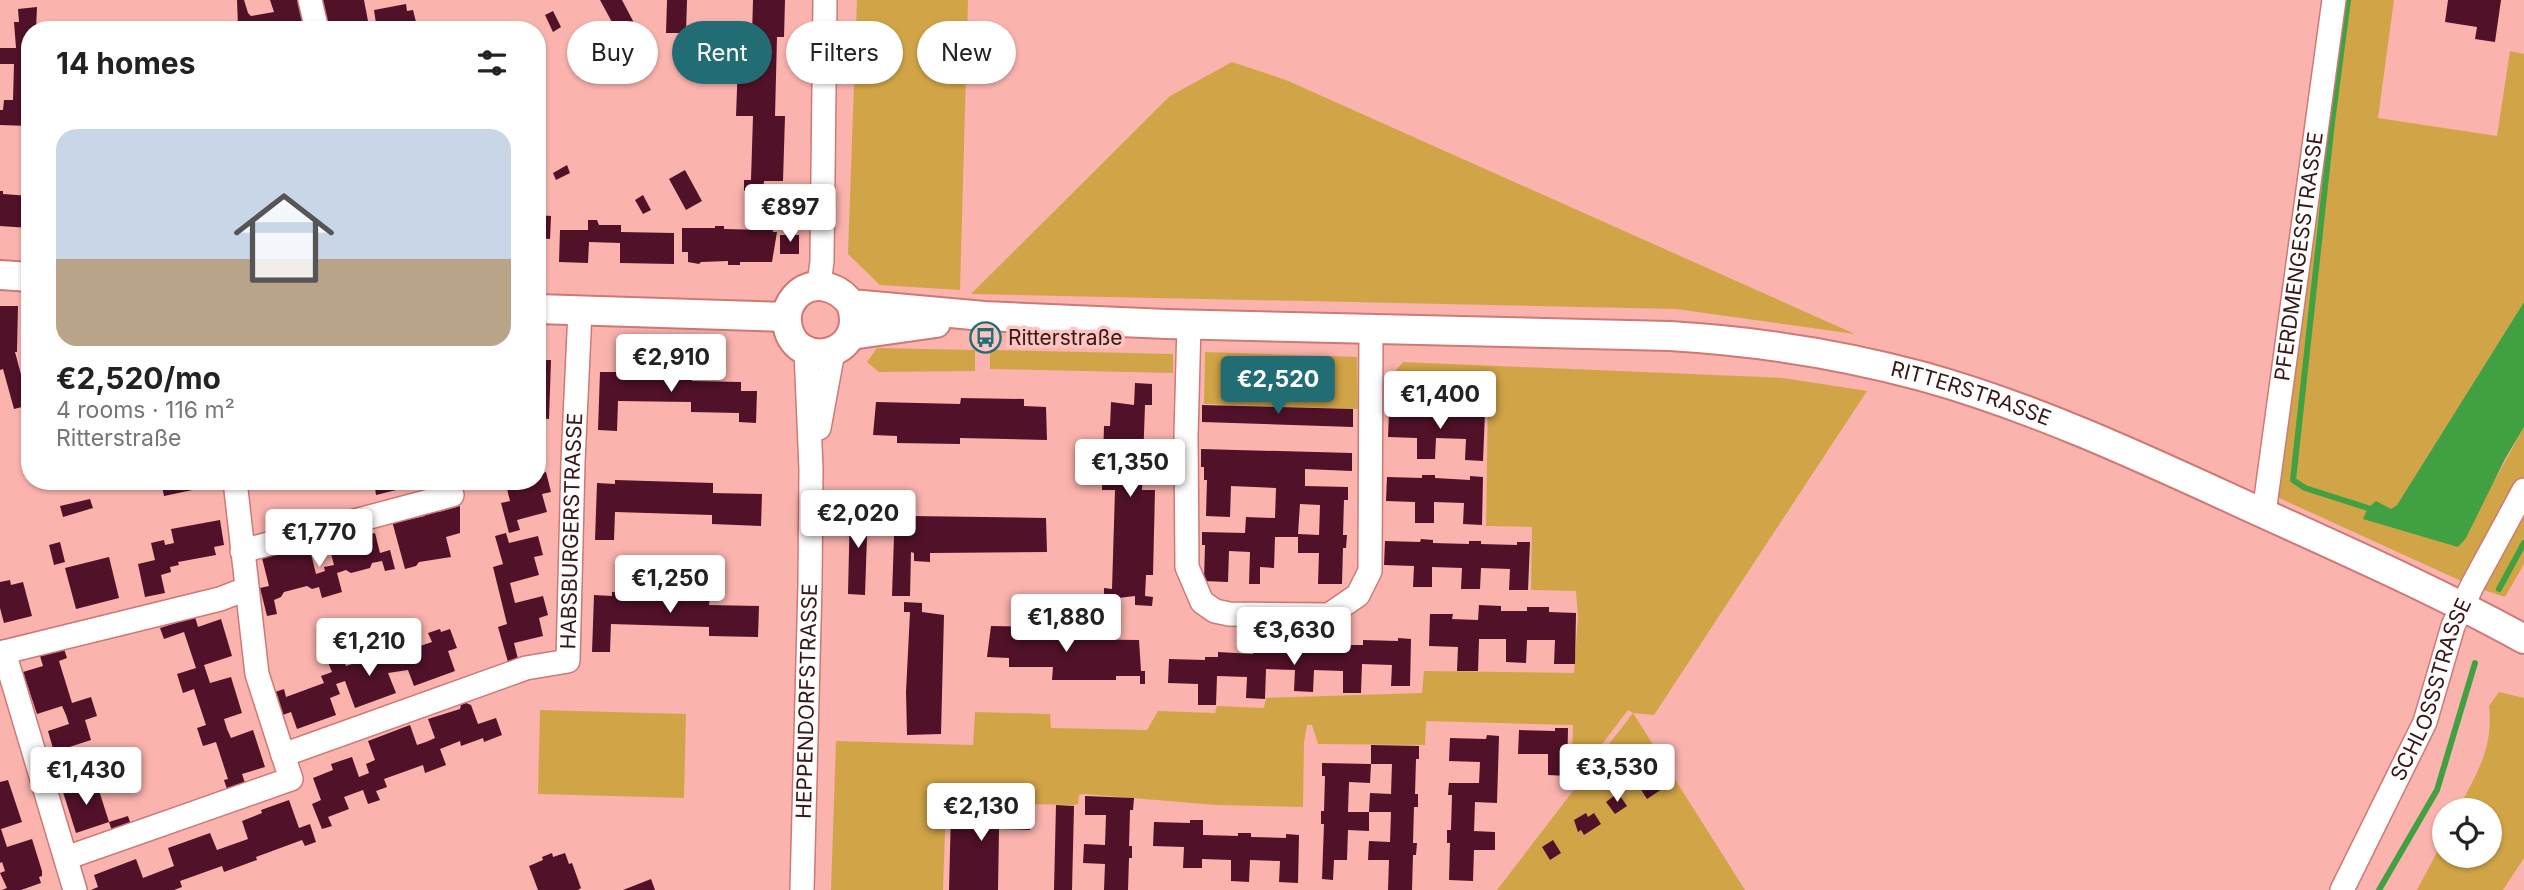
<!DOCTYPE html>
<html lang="en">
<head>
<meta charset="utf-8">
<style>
	body { margin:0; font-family:Inter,sans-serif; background:#f2f2f2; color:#222; height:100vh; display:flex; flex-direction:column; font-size:26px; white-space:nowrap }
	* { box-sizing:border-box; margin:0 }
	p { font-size:23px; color:#767676 }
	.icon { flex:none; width:38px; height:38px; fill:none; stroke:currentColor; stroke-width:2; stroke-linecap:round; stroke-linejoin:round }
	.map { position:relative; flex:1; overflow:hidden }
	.details { position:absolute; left:21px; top:21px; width:525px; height:469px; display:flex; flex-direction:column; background:#fff; border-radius:28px; box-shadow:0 2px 5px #0004 }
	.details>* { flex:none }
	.guide { position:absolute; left:567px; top:21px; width:665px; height:63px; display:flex; gap:14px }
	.tools { position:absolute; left:2432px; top:798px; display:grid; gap:14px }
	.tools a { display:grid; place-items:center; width:70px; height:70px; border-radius:50%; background:#fff; box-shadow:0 2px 5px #0004; font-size:35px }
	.price { position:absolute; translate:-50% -60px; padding:0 16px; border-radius:7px; background:#fff; color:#222; font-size:23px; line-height:46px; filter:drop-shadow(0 2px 4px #0008) }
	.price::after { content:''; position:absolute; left:50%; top:42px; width:21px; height:16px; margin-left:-10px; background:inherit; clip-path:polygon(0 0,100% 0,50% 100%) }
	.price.on { background:#226d74; color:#fff }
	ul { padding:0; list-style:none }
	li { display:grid; align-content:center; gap:14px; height:371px; padding:0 35px }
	li span { display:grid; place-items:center; height:217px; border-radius:21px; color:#555 }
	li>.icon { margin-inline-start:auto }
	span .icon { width:126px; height:126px; fill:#fffc; stroke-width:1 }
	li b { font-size:30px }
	h2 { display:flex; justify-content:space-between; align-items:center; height:84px; padding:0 35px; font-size:30px }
	.pill { padding:0 24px; border-radius:32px; background:#fff; box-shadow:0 2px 5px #0004; font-size:24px; line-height:63px }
	.pill.on { background:#226d74; color:#fff }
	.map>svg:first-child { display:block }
</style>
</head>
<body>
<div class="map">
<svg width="2524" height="890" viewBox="0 0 2524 890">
	<rect width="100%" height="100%" fill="#fbb3ae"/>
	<g fill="#d1a547">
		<path d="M 857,0 L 968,0 L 960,290 L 880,285 L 848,254 Z"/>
		<path d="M 2334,0 L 2394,0 L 2378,118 L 2497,136 L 2510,51 L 2524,54 L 2524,302 L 2397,505 L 2391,510 L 2376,501 L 2458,547 L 2524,427 L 2524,564 L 2505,597 L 2472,586 L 2266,492 Z"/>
		<path d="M 1232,62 L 1286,80 L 1855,334 L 1676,309 L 971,294 L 1170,96 Z"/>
		<path d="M 877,348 L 975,350 L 975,371 L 879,372 L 867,362 Z"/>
		<path d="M 990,350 L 1173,354 L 1173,373 L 990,369 Z"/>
		<path d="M 1205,352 L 1357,357 L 1358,409 L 1204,404 Z"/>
		<path d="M 1403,362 L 1783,378 L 1867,391 L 1654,715 L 1633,713 L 1745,890 L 1497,890 L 1633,713 L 1628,710 L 1571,785 L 1573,725 L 1426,721 L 1425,745 L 1318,744 L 1312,725 L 1307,725 L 1304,743 L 1303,807 L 1216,805 L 1085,794 L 1079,795 L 1078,804 L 1075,805 L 946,802 L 943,890 L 831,890 L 836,741 L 973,745 L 975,712 L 1050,714 L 1051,728 L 1147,730 L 1158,711 L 1215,713 L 1217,706 L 1264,708 L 1266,698 L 1422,693 L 1424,671 L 1574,673 L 1578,617 L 1576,591 L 1531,590 L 1532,527 L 1486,526 L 1488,396 L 1389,397 L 1390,377 Z"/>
		<path d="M 2499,692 L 2524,698 L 2524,858 L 2503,890 L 2417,890 L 2445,837 L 2445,856 L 2490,856 L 2490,810 L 2458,810 C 2476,774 2494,748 2489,706 Z"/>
		<path d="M 540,710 L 686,714 L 684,798 L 538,794 Z"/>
	</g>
	<path fill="#41a042" d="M 2524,302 L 2524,427 L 2505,459 L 2466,538 L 2458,547 L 2363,519 L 2368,508 L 2376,501 L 2391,509 L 2397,505 Z"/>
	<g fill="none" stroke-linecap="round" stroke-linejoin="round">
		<g stroke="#41a042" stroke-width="6">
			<path d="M 2348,0 L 2332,122 L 2293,480 L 2305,488 L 2368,508"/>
			<path d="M 2499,589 L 2524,543"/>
			<path d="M 2379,890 L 2437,790 L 2475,663"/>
		</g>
	</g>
	<g fill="#511128" fill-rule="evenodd">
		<path d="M 237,0 L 244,0 L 248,13 L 251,16 L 274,12 L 270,0 L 297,0 L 309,30 L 269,30 L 268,27 L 243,30 L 238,26 Z"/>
		<path d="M 318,0 L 364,0 L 368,21 L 328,30 Z"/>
		<path d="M 600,0 L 622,0 L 643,40 L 626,48 Z"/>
		<path d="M 667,0 L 687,0 L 686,33 L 666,33 Z"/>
		<path d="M 753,0 L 785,0 L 784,37 L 777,37 L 775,116 L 785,116 L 783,181 L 764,181 L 763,191 L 744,191 L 744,180 L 751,180 L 753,116 L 736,116 L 739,34 L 752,35 Z"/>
		<path d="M 2448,0 L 2501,0 L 2495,42 L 2475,39 L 2477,27 L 2445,22 Z"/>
		<path d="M 406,4 L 407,11 L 413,10 L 418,30 L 377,30 L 374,10 Z"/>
		<path d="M 37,7 L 36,30 L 30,30 L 30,126 L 0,125 L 0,110 L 3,110 L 4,100 L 13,100 L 14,64 L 0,64 L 0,48 L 16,48 L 14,22 L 19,22 L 18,9 Z"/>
		<path d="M 553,11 L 561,27 L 553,32 L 545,15 Z"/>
		<path d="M 567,165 L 570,173 L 556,180 L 553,173 Z"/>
		<path d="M 685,170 L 702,201 L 686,210 L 669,179 Z"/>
		<path d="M 0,191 L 3,191 L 3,194 L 30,196 L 30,228 L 0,226 Z"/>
		<path d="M 769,192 L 798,193 L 798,210 L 769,210 Z"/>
		<path d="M 643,195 L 651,210 L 643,214 L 635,200 Z"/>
		<path d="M 537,215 L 551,216 L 550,239 L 537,238 Z"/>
		<path d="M 588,220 L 597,220 L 599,225 L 621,225 L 621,232 L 674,233 L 674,264 L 620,263 L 620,243 L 589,242 L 588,263 L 559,262 L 560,230 L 588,230 Z"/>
		<path d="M 715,226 L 724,226 L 724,229 L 764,230 L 764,226 L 773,226 L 773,232 L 777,232 L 772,262 L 740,262 L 740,265 L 728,265 L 728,261 L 701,262 L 699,264 L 688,262 L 688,252 L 682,252 L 682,228 L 715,228 Z"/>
		<rect x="780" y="235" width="19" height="19"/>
		<path d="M 0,306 L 18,306 L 17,352 L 15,352 L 23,382 L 30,380 L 30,405 L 14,409 L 3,369 L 0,370 Z"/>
		<path d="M 537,360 L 551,360 L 549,419 L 537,418 Z"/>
		<path d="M 619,369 L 692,371 L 692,381 L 741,382 L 741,391 L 757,391 L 756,423 L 739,422 L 739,413 L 691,412 L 691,402 L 618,401 L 617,431 L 598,430 L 600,372 L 618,372 Z"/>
		<path d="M 1135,383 L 1152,384 L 1152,405 L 1145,405 L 1142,490 L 1155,490 L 1153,575 L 1146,575 L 1145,596 L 1153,597 L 1152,606 L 1135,605 L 1135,596 L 1118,598 L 1118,602 L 1104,602 L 1104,588 L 1112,589 L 1115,490 L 1102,490 L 1104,426 L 1110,426 L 1111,402 L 1134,405 Z"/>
		<path d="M 961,398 L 1024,399 L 1024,406 L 1046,407 L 1047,440 L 960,438 L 960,444 L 897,443 L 897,436 L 873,435 L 876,402 L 960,404 Z"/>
		<path d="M 1202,405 L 1353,409 L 1353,427 L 1202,422 Z"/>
		<path d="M 1424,411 L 1437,411 L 1437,414 L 1472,415 L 1472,412 L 1485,412 L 1483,461 L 1465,460 L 1466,439 L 1436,438 L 1435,459 L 1417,459 L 1417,438 L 1388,437 L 1389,413 L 1424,414 Z"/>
		<path d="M 1201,449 L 1352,453 L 1352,471 L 1305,469 L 1305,486 L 1348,487 L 1348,500 L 1344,500 L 1343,535 L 1347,535 L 1346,548 L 1343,548 L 1342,584 L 1318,584 L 1319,553 L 1298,553 L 1298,537 L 1275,537 L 1274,568 L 1260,567 L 1260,584 L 1249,584 L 1250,552 L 1229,551 L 1228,582 L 1204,581 L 1205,545 L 1202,545 L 1202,532 L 1245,533 L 1246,517 L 1275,518 L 1276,488 L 1231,486 L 1230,517 L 1206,516 L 1207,480 L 1204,480 L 1204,467 L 1201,467 ZM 1300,504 L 1320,505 L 1319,535 L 1298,534 Z"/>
		<path d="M 546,472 L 551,492 L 542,494 L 547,512 L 517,520 L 520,530 L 509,533 L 501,503 L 510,501 L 505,481 L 537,481 L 537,475 Z"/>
		<path d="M 1422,475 L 1435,475 L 1435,478 L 1470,480 L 1470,476 L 1483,477 L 1482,525 L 1463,524 L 1464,503 L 1434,502 L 1434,523 L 1415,523 L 1415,502 L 1386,501 L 1387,477 L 1422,478 Z"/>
		<path d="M 615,480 L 713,483 L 713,493 L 762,494 L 761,526 L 712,524 L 712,515 L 615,512 L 614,540 L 595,540 L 597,483 L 615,484 Z"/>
		<path d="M 161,481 L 201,481 L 202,488 L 164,496 Z"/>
		<path d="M 374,481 L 411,481 L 412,486 L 376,495 Z"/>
		<path d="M 90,499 L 93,508 L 63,517 L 60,506 Z"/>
		<path d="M 460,506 L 460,533 L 446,537 L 451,557 L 419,562 L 416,566 L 405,569 L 392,521 L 406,517 L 407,520 L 425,516 L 424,513 L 438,509 L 439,512 Z"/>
		<path d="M 850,506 L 868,506 L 865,595 L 848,594 Z"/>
		<path d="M 895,507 L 912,507 L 912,516 L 1046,518 L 1047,552 L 930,553 L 930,562 L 914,561 L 914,553 L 911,552 L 910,596 L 892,596 Z"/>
		<path d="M 220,520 L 224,545 L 214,547 L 216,555 L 178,562 L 179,565 L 170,567 L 171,572 L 161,575 L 165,593 L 145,597 L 138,564 L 155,560 L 151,543 L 164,540 L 165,545 L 174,543 L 171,529 Z"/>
		<path d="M 375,533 L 380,553 L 390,550 L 395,569 L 385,571 L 382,561 L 372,563 L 370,568 L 351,573 L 346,570 L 337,573 L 342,592 L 322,598 L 319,587 L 312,589 L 307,586 L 284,592 L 281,597 L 274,600 L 277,614 L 267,616 L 260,588 L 269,586 L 262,558 L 309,546 L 316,574 L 325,571 L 324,567 L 334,565 L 329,546 Z"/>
		<path d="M 506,533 L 509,543 L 538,536 L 543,555 L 534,557 L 539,575 L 510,583 L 515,603 L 543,596 L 548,615 L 539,618 L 543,636 L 514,643 L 518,659 L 508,662 L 498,627 L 507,624 L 493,567 L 503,564 L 495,536 Z"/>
		<path d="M 1421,539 L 1433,540 L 1433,543 L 1469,544 L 1469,541 L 1481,541 L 1481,544 L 1517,545 L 1517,542 L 1530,542 L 1528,590 L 1509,590 L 1510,569 L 1481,568 L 1480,589 L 1461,589 L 1462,568 L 1432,567 L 1432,587 L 1413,587 L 1414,566 L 1384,565 L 1385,541 L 1420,542 Z"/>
		<path d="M 60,542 L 65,562 L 54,565 L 49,545 Z"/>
		<path d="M 109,557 L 119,598 L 76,609 L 65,568 Z"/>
		<path d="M 10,580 L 11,585 L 23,582 L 32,616 L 4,623 L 0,608 L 0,582 Z"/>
		<path d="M 612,592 L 710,595 L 709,605 L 759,606 L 758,637 L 709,636 L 709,627 L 611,624 L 610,652 L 592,652 L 594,595 L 612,596 Z"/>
		<path d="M 904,602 L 922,603 L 922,612 L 944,615 L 941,734 L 907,735 L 906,692 L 910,612 L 904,612 Z"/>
		<path d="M 1479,605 L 1501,606 L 1501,611 L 1527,611 L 1527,607 L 1549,607 L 1549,612 L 1576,613 L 1575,664 L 1554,664 L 1555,640 L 1527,640 L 1526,663 L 1506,662 L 1506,639 L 1479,639 L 1478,671 L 1457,671 L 1458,647 L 1429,646 L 1430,614 L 1453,614 L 1452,619 L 1478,620 Z"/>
		<path d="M 195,617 L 198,627 L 221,619 L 232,656 L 204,665 L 210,683 L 231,677 L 242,713 L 224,719 L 227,729 L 231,738 L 253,730 L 265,767 L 242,774 L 245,783 L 227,789 L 224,780 L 228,779 L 216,742 L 203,746 L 197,728 L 206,725 L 194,689 L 183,693 L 177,674 L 196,668 L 184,632 L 164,639 L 160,628 Z"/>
		<path d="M 991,626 L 1054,627 L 1054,639 L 1139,640 L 1141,671 L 1145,671 L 1145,684 L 1140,684 L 1140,676 L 1116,676 L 1116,680 L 1052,680 L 1053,667 L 1009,667 L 1009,658 L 987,657 Z"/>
		<path d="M 440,629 L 441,632 L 450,629 L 457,648 L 448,651 L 455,671 L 414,686 L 408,670 L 388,673 L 396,693 L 355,708 L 345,681 L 336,684 L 340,694 L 330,698 L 336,715 L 297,729 L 291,712 L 280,716 L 272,693 L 284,689 L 286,697 L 324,683 L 321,676 L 332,672 L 327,660 L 341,655 L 346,666 L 381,654 L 377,645 L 397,639 L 402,652 L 432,642 L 428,633 Z"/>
		<path d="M 1398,638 L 1411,639 L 1410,686 L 1391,686 L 1392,665 L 1362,664 L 1361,693 L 1343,693 L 1343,671 L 1314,670 L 1313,692 L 1294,691 L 1295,670 L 1266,669 L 1265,699 L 1246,698 L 1247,677 L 1217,676 L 1216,705 L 1198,705 L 1198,684 L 1168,683 L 1169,659 L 1205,660 L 1205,657 L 1218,657 L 1218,652 L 1253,654 L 1254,650 L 1266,651 L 1266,646 L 1302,647 L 1302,644 L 1315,644 L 1315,647 L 1350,648 L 1350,645 L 1363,645 L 1363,640 L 1398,641 Z"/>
		<path d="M 64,649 L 67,658 L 59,661 L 72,703 L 91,697 L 97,716 L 85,720 L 91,740 L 54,752 L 48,731 L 69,724 L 66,715 L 62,706 L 37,714 L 23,672 L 43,666 L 40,656 Z"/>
		<path d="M 466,703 L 471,705 L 478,724 L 496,718 L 502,735 L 484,742 L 483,738 L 461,746 L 460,741 L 440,749 L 446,765 L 425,773 L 423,765 L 384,779 L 387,787 L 376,791 L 380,800 L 368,804 L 363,790 L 344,797 L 349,809 L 328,817 L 332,826 L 322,829 L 312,804 L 321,800 L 313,778 L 333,770 L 331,764 L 352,757 L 359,777 L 369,773 L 366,764 L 375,760 L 368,741 L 410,725 L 417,745 L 426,742 L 435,738 L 428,719 L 460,709 L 461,705 Z"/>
		<path d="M 1555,728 L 1568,728 L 1567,776 L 1548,775 L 1548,754 L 1518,754 L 1519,730 L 1555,731 Z"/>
		<path d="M 1487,735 L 1499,736 L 1497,803 L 1475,802 L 1474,831 L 1495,832 L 1495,850 L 1474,850 L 1473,881 L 1449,880 L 1450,843 L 1447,843 L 1447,830 L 1451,830 L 1452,795 L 1448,795 L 1449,783 L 1479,783 L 1480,762 L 1449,761 L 1450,738 L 1486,739 Z"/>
		<path d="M 1371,745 L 1419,746 L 1419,759 L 1416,759 L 1415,794 L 1418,794 L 1418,807 L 1414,807 L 1413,843 L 1417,843 L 1416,855 L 1413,855 L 1412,890 L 1388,890 L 1389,860 L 1368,860 L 1369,841 L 1390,842 L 1391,812 L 1369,812 L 1370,793 L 1391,794 L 1392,764 L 1371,764 Z"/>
		<path d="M 1322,763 L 1371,764 L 1370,783 L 1349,782 L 1348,812 L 1369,812 L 1369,831 L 1348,830 L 1347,860 L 1334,860 L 1333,880 L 1322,879 L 1324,824 L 1321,824 L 1321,811 L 1324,811 L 1325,776 L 1322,776 Z"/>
		<path d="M 1654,778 L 1662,789 L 1647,799 L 1640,788 Z"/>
		<path d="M 8,780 L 22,822 L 1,829 L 7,847 L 32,839 L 42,871 L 42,876 L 39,877 L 41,883 L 21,890 L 2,890 L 7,888 L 0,873 L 5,871 L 2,862 L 0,863 L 0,782 Z"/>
		<path d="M 96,781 L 109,822 L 76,833 L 63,792 Z"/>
		<path d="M 1618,793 L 1627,806 L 1615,814 L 1606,802 Z"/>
		<path d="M 1085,796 L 1134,798 L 1133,810 L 1130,810 L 1129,846 L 1132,846 L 1132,858 L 1129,858 L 1128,890 L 1104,890 L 1105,864 L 1083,863 L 1084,844 L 1105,845 L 1106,815 L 1085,815 Z"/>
		<path d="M 289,800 L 299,828 L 310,824 L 316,842 L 305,846 L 302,840 L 256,857 L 257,860 L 224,872 L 222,866 L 180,881 L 182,887 L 174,890 L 91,890 L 98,887 L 94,875 L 136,859 L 143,878 L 174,866 L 168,848 L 210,833 L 217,850 L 248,839 L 242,821 L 262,813 L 261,810 Z"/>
		<path d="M 961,803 L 1030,804 L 1030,830 L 999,829 L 998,890 L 949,890 L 951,812 L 961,812 Z"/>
		<path d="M 1056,805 L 1074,806 L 1072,890 L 1054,890 Z"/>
		<path d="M 1586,813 L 1588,817 L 1594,813 L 1601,824 L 1584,835 L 1581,830 L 1578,832 L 1574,820 Z"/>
		<path d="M 128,816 L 131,825 L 112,831 L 109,822 Z"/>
		<path d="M 1190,820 L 1203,820 L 1203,835 L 1238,836 L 1238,833 L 1251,833 L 1251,837 L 1286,838 L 1286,834 L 1299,835 L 1298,883 L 1279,882 L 1280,861 L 1250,860 L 1249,882 L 1231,881 L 1231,860 L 1202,859 L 1202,868 L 1183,868 L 1184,847 L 1153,846 L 1154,822 L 1190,823 Z"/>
		<path d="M 1553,840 L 1561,853 L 1550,860 L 1542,847 Z"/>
		<path d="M 552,853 L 553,857 L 565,853 L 569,864 L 572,863 L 581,888 L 578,890 L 538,890 L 529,866 L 543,860 L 542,857 Z"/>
		<path d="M 651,879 L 655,890 L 623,890 Z"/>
	</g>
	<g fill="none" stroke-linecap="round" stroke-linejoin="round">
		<defs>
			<g id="minor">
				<path d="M 310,0 L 317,30"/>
				<path d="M 819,285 L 822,261 L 825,0"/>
				<path d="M 1189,324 L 1186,435 L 1187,567 L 1202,602 L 1215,611 L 1229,614 L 1329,615 L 1358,595 L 1370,571 L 1371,328"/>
				<path d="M 819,428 L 833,352"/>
				<path id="s1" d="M 235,481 L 257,674 L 283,755 L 526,668 L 568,661 L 573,462 L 580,311"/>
				<path id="s2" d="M 2264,513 L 2334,0"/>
				<path d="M 242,551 L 452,495"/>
				<path d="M 4,652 L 75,890"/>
				<path d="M 0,653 L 220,599 L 246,589"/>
				<path d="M 66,858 L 291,779 L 283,755"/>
				<path id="s3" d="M 802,890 L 810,584 L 811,469 L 806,351"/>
				<path id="s4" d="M 2342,890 L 2425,722 L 2453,626 L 2472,586 L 2524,490"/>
			</g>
			<g id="major">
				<path d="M 0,275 L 30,277"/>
				<path id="s5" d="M 851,304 C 870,358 792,373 787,322 C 786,313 789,304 795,297 C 812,278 838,286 851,304 L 984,316 L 1167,324 L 1670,336 C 1755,341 1839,354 1921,376 C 2037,408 2147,460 2256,510 C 2346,551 2437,591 2524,639"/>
				<path d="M 537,309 L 786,317"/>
				<path d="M 851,335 L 936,323"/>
			</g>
		</defs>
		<use href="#minor" stroke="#ce7975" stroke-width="26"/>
		<use href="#major" stroke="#ce7975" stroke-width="32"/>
		<use href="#minor" stroke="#fff" stroke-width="23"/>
		<use href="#major" stroke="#fff" stroke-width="28"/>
	</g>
	<defs>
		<symbol id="bus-ring" viewBox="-11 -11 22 22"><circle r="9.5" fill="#fdc5c1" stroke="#226d74" stroke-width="1.5"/><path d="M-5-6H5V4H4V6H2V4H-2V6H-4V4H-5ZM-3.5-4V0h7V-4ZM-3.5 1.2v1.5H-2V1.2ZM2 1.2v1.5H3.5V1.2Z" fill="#226d74"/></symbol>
	</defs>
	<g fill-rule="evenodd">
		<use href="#bus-ring" x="968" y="320" width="35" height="35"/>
	</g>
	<g text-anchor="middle" stroke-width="7" stroke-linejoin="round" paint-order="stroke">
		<g font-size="21" fill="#381716" stroke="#fdc5c1">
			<text dy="7" stroke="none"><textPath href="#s2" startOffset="259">PFERDMENGESSTRASSE</textPath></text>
			<text dy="7" stroke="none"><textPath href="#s5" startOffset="1339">RITTERSTRASSE</textPath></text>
			<text dy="7" stroke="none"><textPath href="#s1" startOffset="710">HABSBURGERSTRASSE</textPath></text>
			<text dy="7" stroke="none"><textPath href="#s4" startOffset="220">SCHLOSSSTRASSE</textPath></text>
			<text dy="7" stroke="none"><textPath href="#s3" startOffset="189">HEPPENDORFSTRASSE</textPath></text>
		</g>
		<g font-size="21" fill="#381716" stroke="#fdc5c1" text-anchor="start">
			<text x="1008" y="345">Ritterstraße</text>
		</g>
	</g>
</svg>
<div class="tools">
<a><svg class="icon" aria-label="locate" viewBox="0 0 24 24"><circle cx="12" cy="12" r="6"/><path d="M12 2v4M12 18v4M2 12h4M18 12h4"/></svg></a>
</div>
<b class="price" style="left:790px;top:244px">€897</b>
<b class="price" style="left:671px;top:394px">€2,910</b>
<b class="price on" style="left:1278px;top:416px">€2,520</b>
<b class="price" style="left:1440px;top:431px">€1,400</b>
<b class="price" style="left:1130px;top:499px">€1,350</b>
<b class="price" style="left:858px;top:550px">€2,020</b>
<b class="price" style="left:319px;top:569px">€1,770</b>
<b class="price" style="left:670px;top:615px">€1,250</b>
<b class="price" style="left:1066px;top:654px">€1,880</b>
<b class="price" style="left:1294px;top:667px">€3,630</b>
<b class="price" style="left:369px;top:678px">€1,210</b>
<b class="price" style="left:1617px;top:804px">€3,530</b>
<b class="price" style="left:86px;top:807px">€1,430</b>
<b class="price" style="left:981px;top:843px">€2,130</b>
<div class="guide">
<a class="pill">Buy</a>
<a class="pill on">Rent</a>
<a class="pill">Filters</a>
<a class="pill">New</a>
</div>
<section class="details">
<h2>14 homes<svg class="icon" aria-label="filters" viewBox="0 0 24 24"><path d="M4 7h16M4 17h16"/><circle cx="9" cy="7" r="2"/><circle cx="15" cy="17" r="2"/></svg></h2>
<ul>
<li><span style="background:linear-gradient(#c9d6e8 60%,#b9a48a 0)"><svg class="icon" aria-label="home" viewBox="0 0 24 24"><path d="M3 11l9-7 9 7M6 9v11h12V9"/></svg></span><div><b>€2,520/mo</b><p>4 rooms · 116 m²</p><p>Ritterstraße</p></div></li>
</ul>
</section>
</div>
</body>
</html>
